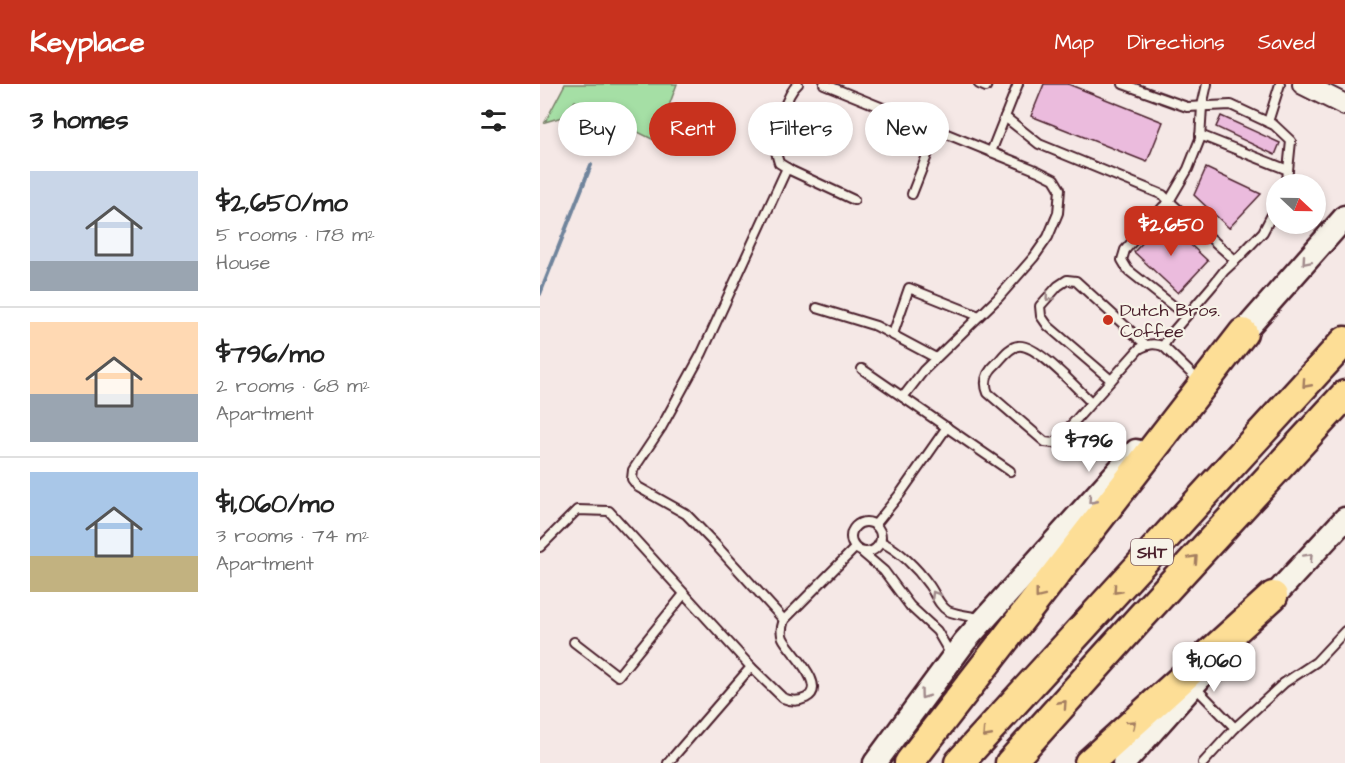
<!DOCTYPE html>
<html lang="en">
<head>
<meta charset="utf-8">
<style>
	body { margin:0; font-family:"Architects Daughter",sans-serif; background:#f6f6f6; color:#222; height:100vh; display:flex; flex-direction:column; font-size:22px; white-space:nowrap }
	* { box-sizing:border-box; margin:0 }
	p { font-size:20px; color:#767676 }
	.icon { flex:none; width:33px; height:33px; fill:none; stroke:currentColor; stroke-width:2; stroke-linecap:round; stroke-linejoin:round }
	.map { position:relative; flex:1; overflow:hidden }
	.drawer { display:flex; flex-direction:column; background:#fff; width:540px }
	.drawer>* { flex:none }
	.top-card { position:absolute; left:18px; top:18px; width:570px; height:54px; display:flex; gap:12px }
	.needle { width:39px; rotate:112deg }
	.tools { position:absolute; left:726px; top:90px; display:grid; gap:12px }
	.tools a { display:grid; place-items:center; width:60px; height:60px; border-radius:50%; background:#fff; box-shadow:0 3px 9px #0003; font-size:30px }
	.price { position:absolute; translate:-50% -51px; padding:0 14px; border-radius:12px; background:#fff; color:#222; font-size:20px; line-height:39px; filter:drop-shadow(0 2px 3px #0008) }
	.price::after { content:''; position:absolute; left:50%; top:36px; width:18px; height:14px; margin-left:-9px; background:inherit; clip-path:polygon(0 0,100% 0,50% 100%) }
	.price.current { background:#c8321e; color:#fff }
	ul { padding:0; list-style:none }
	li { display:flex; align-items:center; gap:18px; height:150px; padding:0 30px }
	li+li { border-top:2px solid #e0e0e0 }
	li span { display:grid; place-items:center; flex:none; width:168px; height:120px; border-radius:0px; color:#555 }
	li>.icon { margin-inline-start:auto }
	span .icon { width:72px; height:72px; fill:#fffc; stroke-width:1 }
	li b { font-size:26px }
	h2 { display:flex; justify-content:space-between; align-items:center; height:72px; padding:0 30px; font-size:26px }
	.tag { padding:0 21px; border-radius:27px; background:#fff; box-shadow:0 3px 9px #0003; font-size:21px; line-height:54px }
	.tag.current { background:#c8321e; color:#fff }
	header { display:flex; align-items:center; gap:36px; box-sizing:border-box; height:84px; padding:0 30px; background:#c8321e; color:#fff }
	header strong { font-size:28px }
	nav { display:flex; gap:33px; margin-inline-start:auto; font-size:21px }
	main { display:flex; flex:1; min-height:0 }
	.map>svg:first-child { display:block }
</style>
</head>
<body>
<header>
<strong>Keyplace</strong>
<nav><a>Map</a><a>Directions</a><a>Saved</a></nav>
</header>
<main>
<section class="drawer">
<h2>3 homes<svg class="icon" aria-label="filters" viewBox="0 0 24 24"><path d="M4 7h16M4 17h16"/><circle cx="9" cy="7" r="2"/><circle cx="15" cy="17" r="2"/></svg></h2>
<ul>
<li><span style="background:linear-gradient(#c9d6e8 75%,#9aa5b1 0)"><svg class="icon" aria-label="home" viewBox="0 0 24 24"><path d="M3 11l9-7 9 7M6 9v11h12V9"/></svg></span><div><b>$2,650/mo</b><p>5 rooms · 178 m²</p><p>House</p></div></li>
<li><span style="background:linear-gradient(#ffd9b3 60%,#9aa5b1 0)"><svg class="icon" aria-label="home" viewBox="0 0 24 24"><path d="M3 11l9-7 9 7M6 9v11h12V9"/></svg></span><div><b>$796/mo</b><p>2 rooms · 68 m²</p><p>Apartment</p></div></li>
<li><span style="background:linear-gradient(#a9c7e8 70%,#c2b280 0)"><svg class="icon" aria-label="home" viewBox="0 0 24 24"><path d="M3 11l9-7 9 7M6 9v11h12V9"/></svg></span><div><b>$1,060/mo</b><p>3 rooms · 74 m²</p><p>Apartment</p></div></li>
</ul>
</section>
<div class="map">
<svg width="805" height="679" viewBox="0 0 805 679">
	<rect width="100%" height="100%" fill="#f5e8e6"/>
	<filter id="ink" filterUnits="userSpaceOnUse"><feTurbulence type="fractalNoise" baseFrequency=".0167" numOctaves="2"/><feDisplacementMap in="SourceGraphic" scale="12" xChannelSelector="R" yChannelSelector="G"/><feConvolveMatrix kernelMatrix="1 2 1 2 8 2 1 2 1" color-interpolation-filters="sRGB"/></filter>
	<g filter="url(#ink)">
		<path fill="#a5dfa5" stroke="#787f68" stroke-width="1.5" d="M 25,0 L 137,0 L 116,57 L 35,17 L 22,33 L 5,38 Z"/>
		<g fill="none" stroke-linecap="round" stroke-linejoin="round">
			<path stroke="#6f849c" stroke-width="4" d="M 0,210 L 51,81"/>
		</g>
		<g fill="#ebbbdd" stroke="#4a1f2b" stroke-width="1.5">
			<path d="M 504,0 L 528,0 L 623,38 L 607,78 L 491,32 Z"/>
			<path d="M 681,32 L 740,59 L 735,71 L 676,43 Z"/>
			<path d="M 666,84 L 721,110 L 689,144 L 654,111 Z"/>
			<path d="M 624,136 L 668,177 L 638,209 L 594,168 Z"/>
		</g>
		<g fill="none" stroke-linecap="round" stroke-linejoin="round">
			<defs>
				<g id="service">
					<path d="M 258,0 C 246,10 237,44 236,60 C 235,67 237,73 239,79 L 252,87 L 314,116"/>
					<path d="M 284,0 L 498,87 L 514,95 L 520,105 L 518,129 L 508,153 L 494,173 L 458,214 L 384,286 L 363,313"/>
					<path d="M 439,0 L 446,3 L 447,0"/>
					<path d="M 583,0 L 647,23 L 691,21 L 734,41 L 751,57 L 747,96 L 745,100"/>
					<path d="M 667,0 L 662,22 L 660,55 L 648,85 L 631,114 L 630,118 L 695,176"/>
					<path d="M 465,33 L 499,60 L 623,111 L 630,118 L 623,123 L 585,166 L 582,176 L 588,186 L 646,232"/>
					<path d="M 728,38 L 740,0"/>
					<path d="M 660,51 L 748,86"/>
					<path d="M 451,68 L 478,0"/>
					<path d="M 372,110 L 397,46"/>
					<path d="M 277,224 L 336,242 L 396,274"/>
					<path d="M 353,250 L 369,204 L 439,232"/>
					<path d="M 322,285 L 470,387"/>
					<path d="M 571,296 L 508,242 L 501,232 L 500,222 L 518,202 L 527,196 L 536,197 L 606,261"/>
					<path d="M 658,296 L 623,262 L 631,250 L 673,201 L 684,187 L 699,173 L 723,148 L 736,123"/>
					<path d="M 551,318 C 537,305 496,259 478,262 C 469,263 462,274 456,280 C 447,288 443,297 448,309 L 505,358 L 513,359 L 518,356 L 599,265 C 608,260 613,259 623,262"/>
					<circle cx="326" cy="453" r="15"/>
					<path d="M 335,441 L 360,410 L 407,343"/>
					<path d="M 341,458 C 359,466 377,484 389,501 C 395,509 399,522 408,527 C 418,531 430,532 440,534"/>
					<path d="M 0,463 L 37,426 L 69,427 L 211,583 L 128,679"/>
					<path d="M 323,469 L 344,487 L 370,522 L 397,547 L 411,571"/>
					<path d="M 244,536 L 173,458 L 146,430 L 98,403 L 92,395 L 93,386 L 121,344 L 162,269 L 247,84"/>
					<path d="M 34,558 L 78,592 L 144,510"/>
					<path d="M 211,583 L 243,614 C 250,617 258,618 266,614 C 289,602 248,566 243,554 C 240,548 242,542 244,536 L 315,464"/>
					<path d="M 654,602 L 695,644 L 663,679"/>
					<path d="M 695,644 L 744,599 L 776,578 L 805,547"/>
				</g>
				<path id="tertiary" d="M 763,0 L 805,21"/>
				<g id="secondary">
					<path d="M 693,260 L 805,133"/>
					<path d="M 723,524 L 805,435"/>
					<path d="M 335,679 L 425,557 L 596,367"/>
					<path d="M 584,679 L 667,586"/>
				</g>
				<g id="motorway">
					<path d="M 369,679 L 703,249"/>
					<path d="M 419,679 L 805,257"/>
					<path d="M 470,679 L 601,533 L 805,311"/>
					<path d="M 549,679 L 733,512"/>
				</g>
			</defs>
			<use href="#service" stroke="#4a1f2b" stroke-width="12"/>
			<use href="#tertiary" stroke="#4a1f2b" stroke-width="24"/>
			<use href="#secondary" stroke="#4a1f2b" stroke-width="27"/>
			<use href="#motorway" stroke="#4a1f2b" stroke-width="33"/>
			<use href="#service" stroke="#f7f3e8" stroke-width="8"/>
			<use href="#tertiary" stroke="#f7f3e8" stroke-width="20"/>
			<use href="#secondary" stroke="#f7f3e8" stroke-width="22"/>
			<use href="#motorway" stroke="#fdde96" stroke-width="28"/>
		</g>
		<defs><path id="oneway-chevron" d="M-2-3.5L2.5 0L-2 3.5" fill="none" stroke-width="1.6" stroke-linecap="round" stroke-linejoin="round" transform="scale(1.5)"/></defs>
		<g stroke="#a0898a">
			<use href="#oneway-chevron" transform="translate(766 177) rotate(131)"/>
			<use href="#oneway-chevron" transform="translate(509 213) rotate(130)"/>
			<use href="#oneway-chevron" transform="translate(552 416) rotate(132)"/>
			<use href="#oneway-chevron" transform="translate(769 473) rotate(-47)"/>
			<use href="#oneway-chevron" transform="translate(395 511) rotate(-121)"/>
			<use href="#oneway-chevron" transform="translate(384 611) rotate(126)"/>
		</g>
		<g stroke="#a47e60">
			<use href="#oneway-chevron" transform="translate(766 300) rotate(132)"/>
			<use href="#oneway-chevron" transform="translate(654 475) rotate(-47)"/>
			<use href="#oneway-chevron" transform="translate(577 506) rotate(132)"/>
			<use href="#oneway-chevron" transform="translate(499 511) rotate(128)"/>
			<use href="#oneway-chevron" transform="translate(523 620) rotate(-48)"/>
			<use href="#oneway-chevron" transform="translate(592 640) rotate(-42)"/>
			<use href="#oneway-chevron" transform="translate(446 650) rotate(132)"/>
		</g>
	</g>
	<circle fill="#c8321e" stroke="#f7f3e8" stroke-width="2" cx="568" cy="236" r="6"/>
	<g text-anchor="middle" stroke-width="4.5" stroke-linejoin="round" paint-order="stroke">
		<rect fill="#f7f3e8" stroke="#7e5f64" stroke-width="1.5" x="591" y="455" width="42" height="26" rx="4.5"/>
		<g font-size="16" font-weight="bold" fill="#4a1f2b">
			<text x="612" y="474">SHT</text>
		</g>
		<g font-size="18" fill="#4a1f2b" stroke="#f7f3e8" text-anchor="start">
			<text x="580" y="232">Dutch Bros.<tspan x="580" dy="21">Coffee</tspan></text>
		</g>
	</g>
</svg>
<div class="tools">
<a><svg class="needle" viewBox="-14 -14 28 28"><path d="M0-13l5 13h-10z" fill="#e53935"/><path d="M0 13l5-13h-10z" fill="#767676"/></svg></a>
</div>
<b class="price current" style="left:631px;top:173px">$2,650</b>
<b class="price" style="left:549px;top:389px">$796</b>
<b class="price" style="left:674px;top:609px">$1,060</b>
<div class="top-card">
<a class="tag">Buy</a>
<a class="tag current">Rent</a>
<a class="tag">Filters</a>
<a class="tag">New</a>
</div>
</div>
</main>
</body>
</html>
